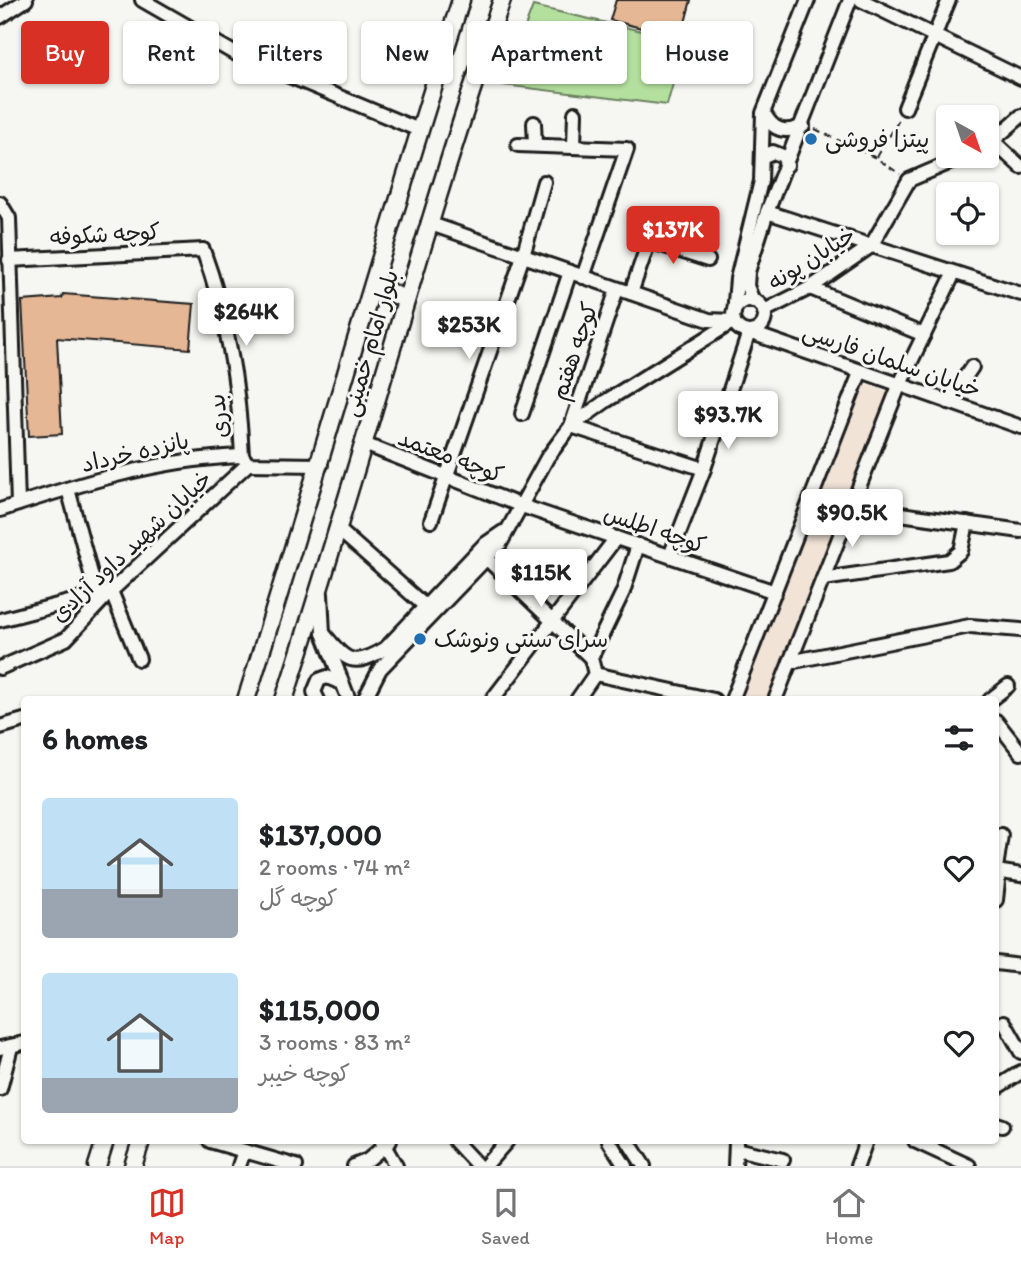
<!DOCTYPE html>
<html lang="en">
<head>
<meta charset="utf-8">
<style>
	body { margin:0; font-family:Itim,"Playpen Sans Arabic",sans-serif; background:#f2f2f2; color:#202124; height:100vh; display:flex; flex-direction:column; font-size:26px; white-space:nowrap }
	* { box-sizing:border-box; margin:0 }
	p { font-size:23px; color:#757577 }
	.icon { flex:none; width:38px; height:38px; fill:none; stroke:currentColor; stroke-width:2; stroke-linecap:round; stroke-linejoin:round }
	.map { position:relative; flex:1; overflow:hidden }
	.details { position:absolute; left:21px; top:696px; width:978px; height:448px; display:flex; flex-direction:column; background:#fff; border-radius:7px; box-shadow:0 2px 5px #0004 }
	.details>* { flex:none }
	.guide { position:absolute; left:21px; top:21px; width:980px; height:63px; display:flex; gap:14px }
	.needle { width:46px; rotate:140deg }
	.tools { position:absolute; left:936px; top:105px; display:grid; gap:14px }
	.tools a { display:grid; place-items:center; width:63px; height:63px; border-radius:7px; background:#fff; box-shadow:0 2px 5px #0004; font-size:35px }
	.price { position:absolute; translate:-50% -60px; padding:0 16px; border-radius:7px; background:#fff; color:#222; font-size:23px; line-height:46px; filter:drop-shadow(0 2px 4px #0008) }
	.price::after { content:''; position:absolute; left:50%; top:42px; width:21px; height:16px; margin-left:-10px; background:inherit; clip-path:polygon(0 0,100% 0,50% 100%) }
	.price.selected { background:#d93025; color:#fff }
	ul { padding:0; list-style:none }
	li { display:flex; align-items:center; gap:21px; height:175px; padding:0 21px }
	li span { display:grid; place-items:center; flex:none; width:196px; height:140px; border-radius:7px; color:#555 }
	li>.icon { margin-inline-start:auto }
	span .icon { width:84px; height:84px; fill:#fffc; stroke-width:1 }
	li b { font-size:30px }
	h2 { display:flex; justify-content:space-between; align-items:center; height:84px; padding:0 21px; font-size:30px }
	.tag { padding:0 24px; border-radius:7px; background:#fff; box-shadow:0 2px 5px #0004; font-size:24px; line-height:63px }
	.tag.selected { background:#d93025; color:#fff }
	.dock { display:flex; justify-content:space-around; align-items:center; height:98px; border-top:2px solid #e0e0e0; background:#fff; font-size:19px; color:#757577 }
	.dock a { display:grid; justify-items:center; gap:4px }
	.dock .selected { color:#d93025 }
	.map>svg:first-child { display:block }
</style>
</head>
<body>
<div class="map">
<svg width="1021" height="1166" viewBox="0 0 1021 1166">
	<rect width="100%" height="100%" fill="#f6f6f2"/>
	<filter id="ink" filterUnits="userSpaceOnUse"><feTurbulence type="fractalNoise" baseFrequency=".0143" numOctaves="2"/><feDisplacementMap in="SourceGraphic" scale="14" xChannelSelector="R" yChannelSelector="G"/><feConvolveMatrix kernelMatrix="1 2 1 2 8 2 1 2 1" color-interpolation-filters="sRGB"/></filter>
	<g filter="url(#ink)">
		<path fill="#f1e3d6" d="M 865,384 L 888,391 L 768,700 L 740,700 Z"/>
		<path fill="#b4e09e" stroke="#687e5d" stroke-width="2" d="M 533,6 L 685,41 L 667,105 L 503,85 Z"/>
		<g fill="#e5b795" stroke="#1c1c1c" stroke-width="2">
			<path d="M 616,0 L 691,0 L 681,38 L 610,20 Z"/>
			<path d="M 63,294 L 194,304 L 190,349 L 57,338 L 62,434 L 29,436 L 22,301 L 62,298 Z"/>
		</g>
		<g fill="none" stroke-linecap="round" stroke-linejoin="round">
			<defs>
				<g id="minor">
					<path d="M 142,0 L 234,53 L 419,130"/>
					<path d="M 861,0 L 1021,78"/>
					<path d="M 0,17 L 26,0"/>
					<path d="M 905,108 L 949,0"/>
					<path d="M 764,113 C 773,131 785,134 803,126"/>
					<path d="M 534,123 L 535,145"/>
					<path d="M 993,141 L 1021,167"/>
					<path d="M 518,145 L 627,149 L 583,277"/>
					<path d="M 987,146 L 1021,116"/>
					<path d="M 574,147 L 575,113"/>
					<path d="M 764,156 L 773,152 L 783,156 L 787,165"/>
					<path d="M 0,203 L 9,218 L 18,504"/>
					<path d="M 767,212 L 1021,294"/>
					<path d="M 428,223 L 709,320 L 733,321"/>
					<path d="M 9,260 L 203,250 C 227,316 239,386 242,456"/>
					<path d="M 810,288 L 924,335"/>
					<path d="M 617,289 L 571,426 L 704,469"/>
					<path d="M 631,293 L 649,241 L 708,260"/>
					<circle cx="749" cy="316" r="16"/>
					<path d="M 753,301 L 747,286 L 748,272 L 767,212 L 850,0"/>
					<path d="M 764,311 L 810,288 L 871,246 L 909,180 L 965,156"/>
					<path d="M 734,313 L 737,279 L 761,181 L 763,113 L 808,0"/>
					<path d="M 948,402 L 972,367"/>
					<path d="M 522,414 L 570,272"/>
					<path d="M 364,444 L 522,506 L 775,592"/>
					<path d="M 68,489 L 96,592"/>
					<path d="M 851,507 L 1021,531"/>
					<path d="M 0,510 C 79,484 158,459 242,456 L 248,464 L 321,465"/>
					<path d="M 431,521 L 523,256 L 544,182"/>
					<path d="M 339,530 L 426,607"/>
					<path d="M 670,556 L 704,469 L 749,332 L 1021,427"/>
					<path d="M 486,558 L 591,658"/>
					<path d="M 823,579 L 949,561 L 961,551 L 967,523"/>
					<path d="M 321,594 L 323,633 L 349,700"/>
					<path d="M 0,620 L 111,591 L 139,659"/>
					<path d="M 323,633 C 346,661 352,669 386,648 L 484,545 L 503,532"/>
					<path d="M 790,662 L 970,626 L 1021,630"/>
					<path d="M 0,668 L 66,639 L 111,591 L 248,464"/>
					<path d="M 595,674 L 714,700"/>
					<path d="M 318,700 L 314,692 L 319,680 L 327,677 L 339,682"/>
					<path d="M 364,700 L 380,669 L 500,544 L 547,458 L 571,426 L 606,401 L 734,321"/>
					<path d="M 492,700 L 616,538"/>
					<path d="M 577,700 L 595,674 L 591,658 L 623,592 L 638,545"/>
					<path d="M 732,700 L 860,373"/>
					<path d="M 775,700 L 899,386 L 954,273"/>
					<path d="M 990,700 L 1008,686"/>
					<path d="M 996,721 L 1021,753"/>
					<path d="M 0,727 L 24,720"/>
					<path d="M 996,868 L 1001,835"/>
					<path d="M 996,871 L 1021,875"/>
					<path d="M 996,900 L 999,872"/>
					<path d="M 996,963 L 1021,966"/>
					<path d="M 1004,1022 L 1021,1052"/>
					<path d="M 0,1048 L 24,1043"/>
					<path d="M 996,1088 L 1021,1072"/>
					<path d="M 0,1089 L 11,1047"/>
					<path d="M 996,1124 L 1002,1126"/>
					<path d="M 210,1141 L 296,1166"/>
					<path d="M 455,1141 L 478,1166"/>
					<path d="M 609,1141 L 625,1166"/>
					<path d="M 628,1141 L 644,1166"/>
					<path d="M 915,1141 L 969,1166"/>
					<path d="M 382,1142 L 396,1166"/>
					<path d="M 736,1149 L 783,1160"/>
					<path d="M 239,1166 L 244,1151"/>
					<path d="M 354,1166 L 368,1160 L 390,1141"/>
					<path d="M 485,1166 L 507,1141"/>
					<path d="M 735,1166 L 736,1142"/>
					<path d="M 857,1166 L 866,1141"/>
				</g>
				<g id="major">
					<path d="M 371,295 L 386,290 L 406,300"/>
					<path d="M 246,700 C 320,467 386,232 461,0"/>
					<path d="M 284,700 C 360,468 422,231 502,0"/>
					<path d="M 97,1166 L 105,1141"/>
					<path d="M 133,1166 L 141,1141"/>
				</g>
			</defs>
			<use href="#minor" stroke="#1c1c1c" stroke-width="18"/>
			<use href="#major" stroke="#1c1c1c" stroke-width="21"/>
			<g stroke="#1c1c1c" stroke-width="2" stroke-dasharray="7 5" stroke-linecap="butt">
				<path d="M 815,129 L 876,158 L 900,174"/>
				<path d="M 877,157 L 899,120"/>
			</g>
			<use href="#minor" stroke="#f6f6f2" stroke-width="12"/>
			<use href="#major" stroke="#f6f6f2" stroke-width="16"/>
		</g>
	</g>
	<g fill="#1f6fb2" stroke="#f6f6f2" stroke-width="2.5">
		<circle cx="811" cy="139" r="7"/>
		<circle cx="420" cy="639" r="7"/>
	</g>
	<g text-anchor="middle" stroke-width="6" stroke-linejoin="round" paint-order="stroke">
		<g font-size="23" fill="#1c1c1c" stroke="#f6f6f2" text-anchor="start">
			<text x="825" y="147">پیتزا فروشی</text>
			<text x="434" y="647">سرای سنتی ونوشک</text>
		</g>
		<g font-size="23" fill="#1c1c1c" stroke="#f6f6f2">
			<text transform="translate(105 234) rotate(-3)" y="8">کوچه شکوفه</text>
			<text transform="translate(811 258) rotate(-32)" y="8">خیابان پونه</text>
			<text transform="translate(370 343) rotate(-74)" y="8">بلوار امام خمینی</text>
			<text transform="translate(574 351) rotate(-71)" y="8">کوچه هفتم</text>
			<text transform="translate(892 360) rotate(19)" y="8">خیابان سلمان فارسی</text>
			<text transform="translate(218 416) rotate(-95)" y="8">بدری</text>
			<text transform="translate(135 452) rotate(-13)" y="8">پانزده خرداد</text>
			<text transform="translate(451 456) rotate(21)" y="8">کوچه معتمد</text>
			<text transform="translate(655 529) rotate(19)" y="8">کوچه اطلس</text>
			<text transform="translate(131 546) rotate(-43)" y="8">خیابان شهید داود آزادی</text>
		</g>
	</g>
</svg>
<div class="tools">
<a><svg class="needle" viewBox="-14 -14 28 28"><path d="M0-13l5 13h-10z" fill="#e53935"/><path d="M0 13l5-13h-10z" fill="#757577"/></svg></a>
<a><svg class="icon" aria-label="locate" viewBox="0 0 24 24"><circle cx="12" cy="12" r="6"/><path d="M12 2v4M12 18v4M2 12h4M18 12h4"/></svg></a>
</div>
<b class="price selected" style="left:673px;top:266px">$137K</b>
<b class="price" style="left:246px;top:348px">$264K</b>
<b class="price" style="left:469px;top:361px">$253K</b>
<b class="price" style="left:728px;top:451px">$93.7K</b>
<b class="price" style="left:852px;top:549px">$90.5K</b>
<b class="price" style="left:541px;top:609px">$115K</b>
<div class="guide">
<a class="tag selected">Buy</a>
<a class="tag">Rent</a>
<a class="tag">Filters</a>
<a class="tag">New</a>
<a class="tag">Apartment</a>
<a class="tag">House</a>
</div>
<section class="details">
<h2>6 homes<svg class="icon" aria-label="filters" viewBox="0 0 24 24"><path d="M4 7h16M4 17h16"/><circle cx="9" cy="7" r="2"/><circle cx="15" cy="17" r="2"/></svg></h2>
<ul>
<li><span style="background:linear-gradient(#bfe0f5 65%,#9aa5b1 0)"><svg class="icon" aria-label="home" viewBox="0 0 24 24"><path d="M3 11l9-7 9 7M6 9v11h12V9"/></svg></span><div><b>$137,000</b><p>2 rooms · 74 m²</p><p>کوچه گل</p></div><svg class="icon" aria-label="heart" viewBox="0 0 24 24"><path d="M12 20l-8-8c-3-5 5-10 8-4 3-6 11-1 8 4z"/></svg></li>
<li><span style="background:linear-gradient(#bfe0f5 75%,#9aa5b1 0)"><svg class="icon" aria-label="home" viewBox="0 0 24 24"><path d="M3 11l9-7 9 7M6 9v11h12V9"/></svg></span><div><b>$115,000</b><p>3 rooms · 83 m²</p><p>کوچه خیبر</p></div><svg class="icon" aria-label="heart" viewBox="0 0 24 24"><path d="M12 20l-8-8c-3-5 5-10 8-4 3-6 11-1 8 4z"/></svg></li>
</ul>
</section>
</div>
<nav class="dock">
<a class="selected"><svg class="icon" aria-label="map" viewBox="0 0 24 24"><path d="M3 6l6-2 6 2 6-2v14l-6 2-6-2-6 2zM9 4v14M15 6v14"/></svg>Map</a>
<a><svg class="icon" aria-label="saved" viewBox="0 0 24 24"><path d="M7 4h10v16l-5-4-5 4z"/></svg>Saved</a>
<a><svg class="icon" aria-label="home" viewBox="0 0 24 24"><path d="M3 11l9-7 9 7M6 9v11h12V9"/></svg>Home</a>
</nav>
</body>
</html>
